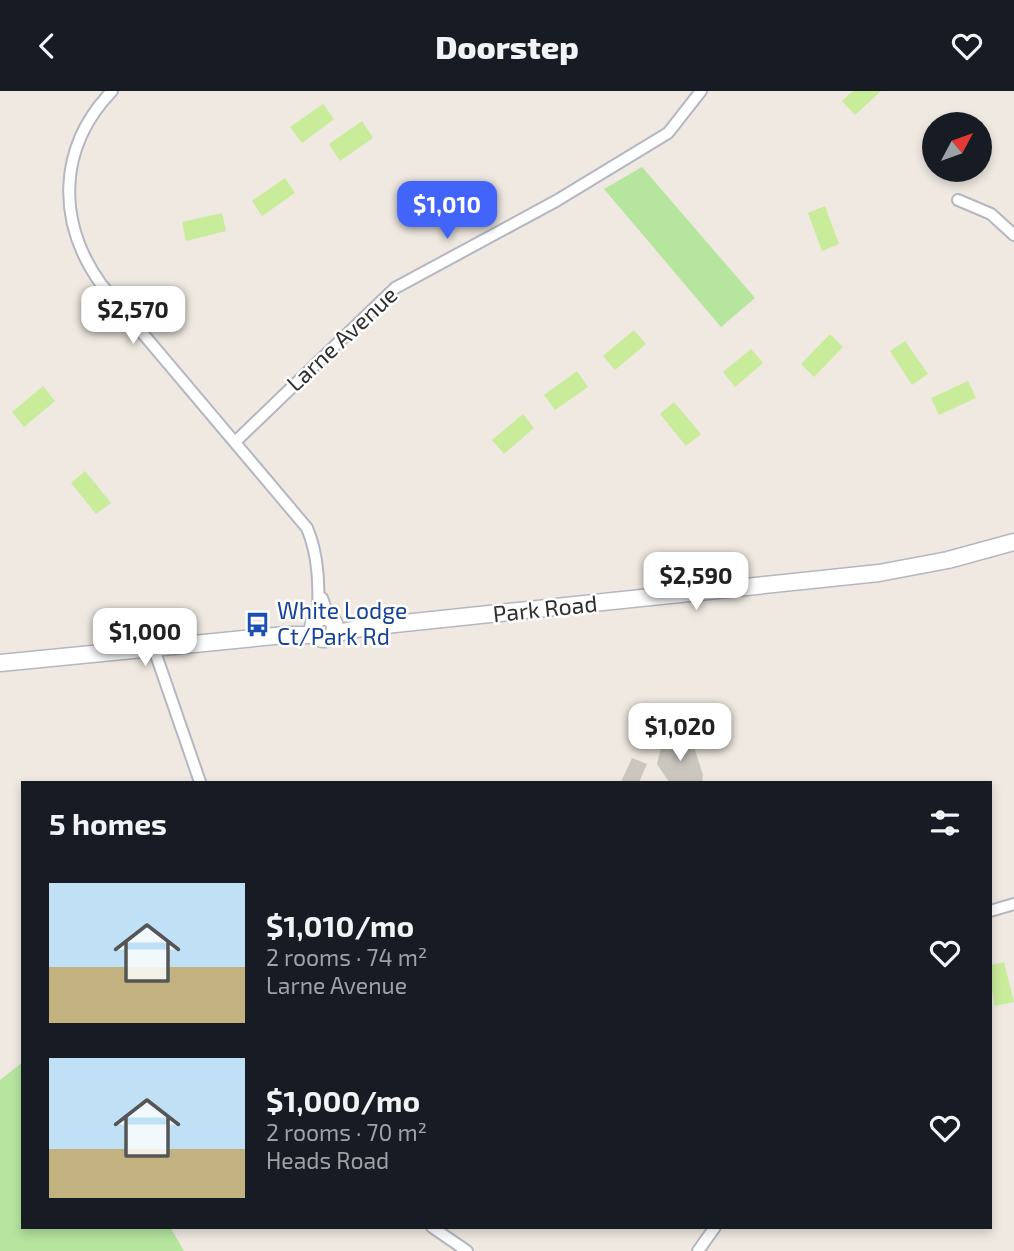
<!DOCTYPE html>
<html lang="en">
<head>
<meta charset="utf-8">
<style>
	body { margin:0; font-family:"Exo 2",sans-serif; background:#20242c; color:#f1f3f6; height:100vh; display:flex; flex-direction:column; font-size:26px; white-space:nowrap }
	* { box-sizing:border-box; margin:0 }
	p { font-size:23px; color:#9ea1a6 }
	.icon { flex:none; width:38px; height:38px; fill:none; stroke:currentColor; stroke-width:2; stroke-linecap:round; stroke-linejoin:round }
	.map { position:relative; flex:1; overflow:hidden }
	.panel { position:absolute; left:21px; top:690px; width:971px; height:448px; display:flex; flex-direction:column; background:#171b24; border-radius:0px; box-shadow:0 4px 10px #0003 }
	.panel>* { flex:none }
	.needle { width:46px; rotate:49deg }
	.fabs { position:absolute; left:922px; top:21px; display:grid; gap:14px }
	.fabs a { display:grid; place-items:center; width:70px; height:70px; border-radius:50%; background:#171b24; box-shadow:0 4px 10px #0003; font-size:35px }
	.price { position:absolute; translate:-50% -60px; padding:0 16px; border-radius:14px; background:#fff; color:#222; font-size:23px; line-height:46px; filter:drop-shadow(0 2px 4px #0008) }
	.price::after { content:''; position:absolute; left:50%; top:42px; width:21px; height:16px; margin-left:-10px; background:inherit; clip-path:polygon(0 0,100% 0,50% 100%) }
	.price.current { background:#4264fb; color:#fff }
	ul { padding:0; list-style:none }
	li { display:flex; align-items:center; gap:21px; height:175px; padding:0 28px }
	li span { display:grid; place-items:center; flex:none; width:196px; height:140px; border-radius:0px; color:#555 }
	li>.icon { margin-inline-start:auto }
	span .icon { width:84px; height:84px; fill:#fffc; stroke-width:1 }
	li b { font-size:30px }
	h2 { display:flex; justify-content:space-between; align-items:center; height:84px; padding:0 28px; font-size:30px }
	header { display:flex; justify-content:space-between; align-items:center; height:91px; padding:0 28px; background:#171b24; font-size:32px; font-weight:800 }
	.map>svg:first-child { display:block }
</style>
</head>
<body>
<header><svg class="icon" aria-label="back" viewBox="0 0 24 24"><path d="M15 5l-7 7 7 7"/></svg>Doorstep<svg class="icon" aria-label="heart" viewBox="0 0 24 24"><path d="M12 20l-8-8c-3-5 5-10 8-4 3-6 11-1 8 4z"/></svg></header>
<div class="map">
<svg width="1014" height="1160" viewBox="0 0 1014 1160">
	<rect width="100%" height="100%" fill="#efe9e1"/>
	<g fill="#b6e59e">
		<path d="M 642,76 L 755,207 L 721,236 L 604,98 Z"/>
		<path d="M 23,971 L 23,1136 L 170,1136 L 184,1160 L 0,1160 L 0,989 Z"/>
	</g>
	<g fill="#c9ec9a">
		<path d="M 853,0 L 881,0 L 855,24 L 842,10 Z"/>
		<path d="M 323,13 L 334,28 L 302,52 L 290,36 Z"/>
		<path d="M 362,30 L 373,47 L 340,70 L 329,53 Z"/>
		<path d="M 285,87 L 295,102 L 262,125 L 252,110 Z"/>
		<path d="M 825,115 L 839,153 L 822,160 L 808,122 Z"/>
		<path d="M 222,122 L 226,140 L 186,150 L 182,131 Z"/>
		<path d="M 634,239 L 646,253 L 615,279 L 603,265 Z"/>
		<path d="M 830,243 L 843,256 L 814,286 L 801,273 Z"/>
		<path d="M 905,250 L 928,283 L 912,294 L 890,260 Z"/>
		<path d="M 751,258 L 763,272 L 735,296 L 723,281 Z"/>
		<path d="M 577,280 L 588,296 L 555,319 L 544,304 Z"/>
		<path d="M 968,290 L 976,307 L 939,324 L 931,307 Z"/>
		<path d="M 43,295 L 55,310 L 24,336 L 12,321 Z"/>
		<path d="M 674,311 L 701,343 L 686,355 L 660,323 Z"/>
		<path d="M 523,323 L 534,337 L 504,363 L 492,349 Z"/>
		<path d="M 85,380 L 111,412 L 96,423 L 71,392 Z"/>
		<path d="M 1004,871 L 1014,911 L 995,915 L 991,894 L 991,874 Z"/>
	</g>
	<g fill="#cbc7bf">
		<path d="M 680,649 L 694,656 L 703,684 L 702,691 L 669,691 L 657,673 L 661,657 Z"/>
		<path d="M 632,667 L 647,673 L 639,691 L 621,691 Z"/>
	</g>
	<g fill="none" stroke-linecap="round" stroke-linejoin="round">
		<defs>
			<g id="street">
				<path d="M 112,0 C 58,56 56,130 101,193 L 307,437 C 319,465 319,496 318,527"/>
				<path d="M 958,109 L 991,123 L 1014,144"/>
				<path d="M 235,351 L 395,197 L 556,110 L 668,42 L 701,0"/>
				<path d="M 322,507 L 329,527"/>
				<path d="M 154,558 L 200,691"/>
				<path d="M 990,820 L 1014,813"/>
				<path d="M 432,1136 L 467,1160"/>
				<path d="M 698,1160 L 715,1136"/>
			</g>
			<g id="secondary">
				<circle cx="324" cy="537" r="11"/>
				<path d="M 333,543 L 366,536 L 879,482 L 948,469 L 1014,451"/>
				<path d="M 0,572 L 285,544 L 316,544"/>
			</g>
		</defs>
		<use href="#street" stroke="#b4b7c1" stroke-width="14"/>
		<use href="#secondary" stroke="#b4b7c1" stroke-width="19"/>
		<use href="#street" stroke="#fff" stroke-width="10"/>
		<use href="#secondary" stroke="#fff" stroke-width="16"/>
	</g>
	<defs>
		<symbol id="bus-bare" viewBox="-9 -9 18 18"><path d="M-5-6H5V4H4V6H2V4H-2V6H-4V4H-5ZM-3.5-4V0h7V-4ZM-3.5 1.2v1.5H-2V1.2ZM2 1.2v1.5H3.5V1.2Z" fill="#1a4fb4" stroke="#fff" stroke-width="2.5" paint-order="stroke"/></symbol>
	</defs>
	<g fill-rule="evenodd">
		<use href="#bus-bare" x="240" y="516" width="35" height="35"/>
	</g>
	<g text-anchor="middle" stroke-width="5" stroke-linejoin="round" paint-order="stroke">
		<g font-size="23" fill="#2e2e2e" stroke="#fff">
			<text transform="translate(342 248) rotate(-43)" y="8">Larne Avenue</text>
			<text transform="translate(545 518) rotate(-6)" y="8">Park Road</text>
		</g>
		<g font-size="23" fill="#164399" stroke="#fff" text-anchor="start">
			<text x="277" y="528">White Lodge<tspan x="277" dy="26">Ct/Park Rd</tspan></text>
		</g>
	</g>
</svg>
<div class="fabs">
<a><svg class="needle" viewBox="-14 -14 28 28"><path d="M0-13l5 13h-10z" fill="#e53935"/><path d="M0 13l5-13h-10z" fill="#9ea1a6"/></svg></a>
</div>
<b class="price current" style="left:447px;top:150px">$1,010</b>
<b class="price" style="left:133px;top:255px">$2,570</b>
<b class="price" style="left:696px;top:521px">$2,590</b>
<b class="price" style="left:145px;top:577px">$1,000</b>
<b class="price" style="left:680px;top:672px">$1,020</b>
<section class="panel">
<h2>5 homes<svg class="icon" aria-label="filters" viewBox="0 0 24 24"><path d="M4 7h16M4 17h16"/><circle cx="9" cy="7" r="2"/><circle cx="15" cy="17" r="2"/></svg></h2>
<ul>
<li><span style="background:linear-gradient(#bfe0f5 60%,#c2b280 0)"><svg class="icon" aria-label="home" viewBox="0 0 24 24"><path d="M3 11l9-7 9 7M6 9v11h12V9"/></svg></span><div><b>$1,010/mo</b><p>2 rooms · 74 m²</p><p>Larne Avenue</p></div><svg class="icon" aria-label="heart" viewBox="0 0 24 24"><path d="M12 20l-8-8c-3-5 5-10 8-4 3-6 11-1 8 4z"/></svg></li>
<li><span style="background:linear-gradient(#bfe0f5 65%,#c2b280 0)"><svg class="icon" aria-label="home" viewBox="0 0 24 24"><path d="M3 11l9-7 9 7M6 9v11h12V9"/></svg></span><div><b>$1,000/mo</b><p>2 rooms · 70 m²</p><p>Heads Road</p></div><svg class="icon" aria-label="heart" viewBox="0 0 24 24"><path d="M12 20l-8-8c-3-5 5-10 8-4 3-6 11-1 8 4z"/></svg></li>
</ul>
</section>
</div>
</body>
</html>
